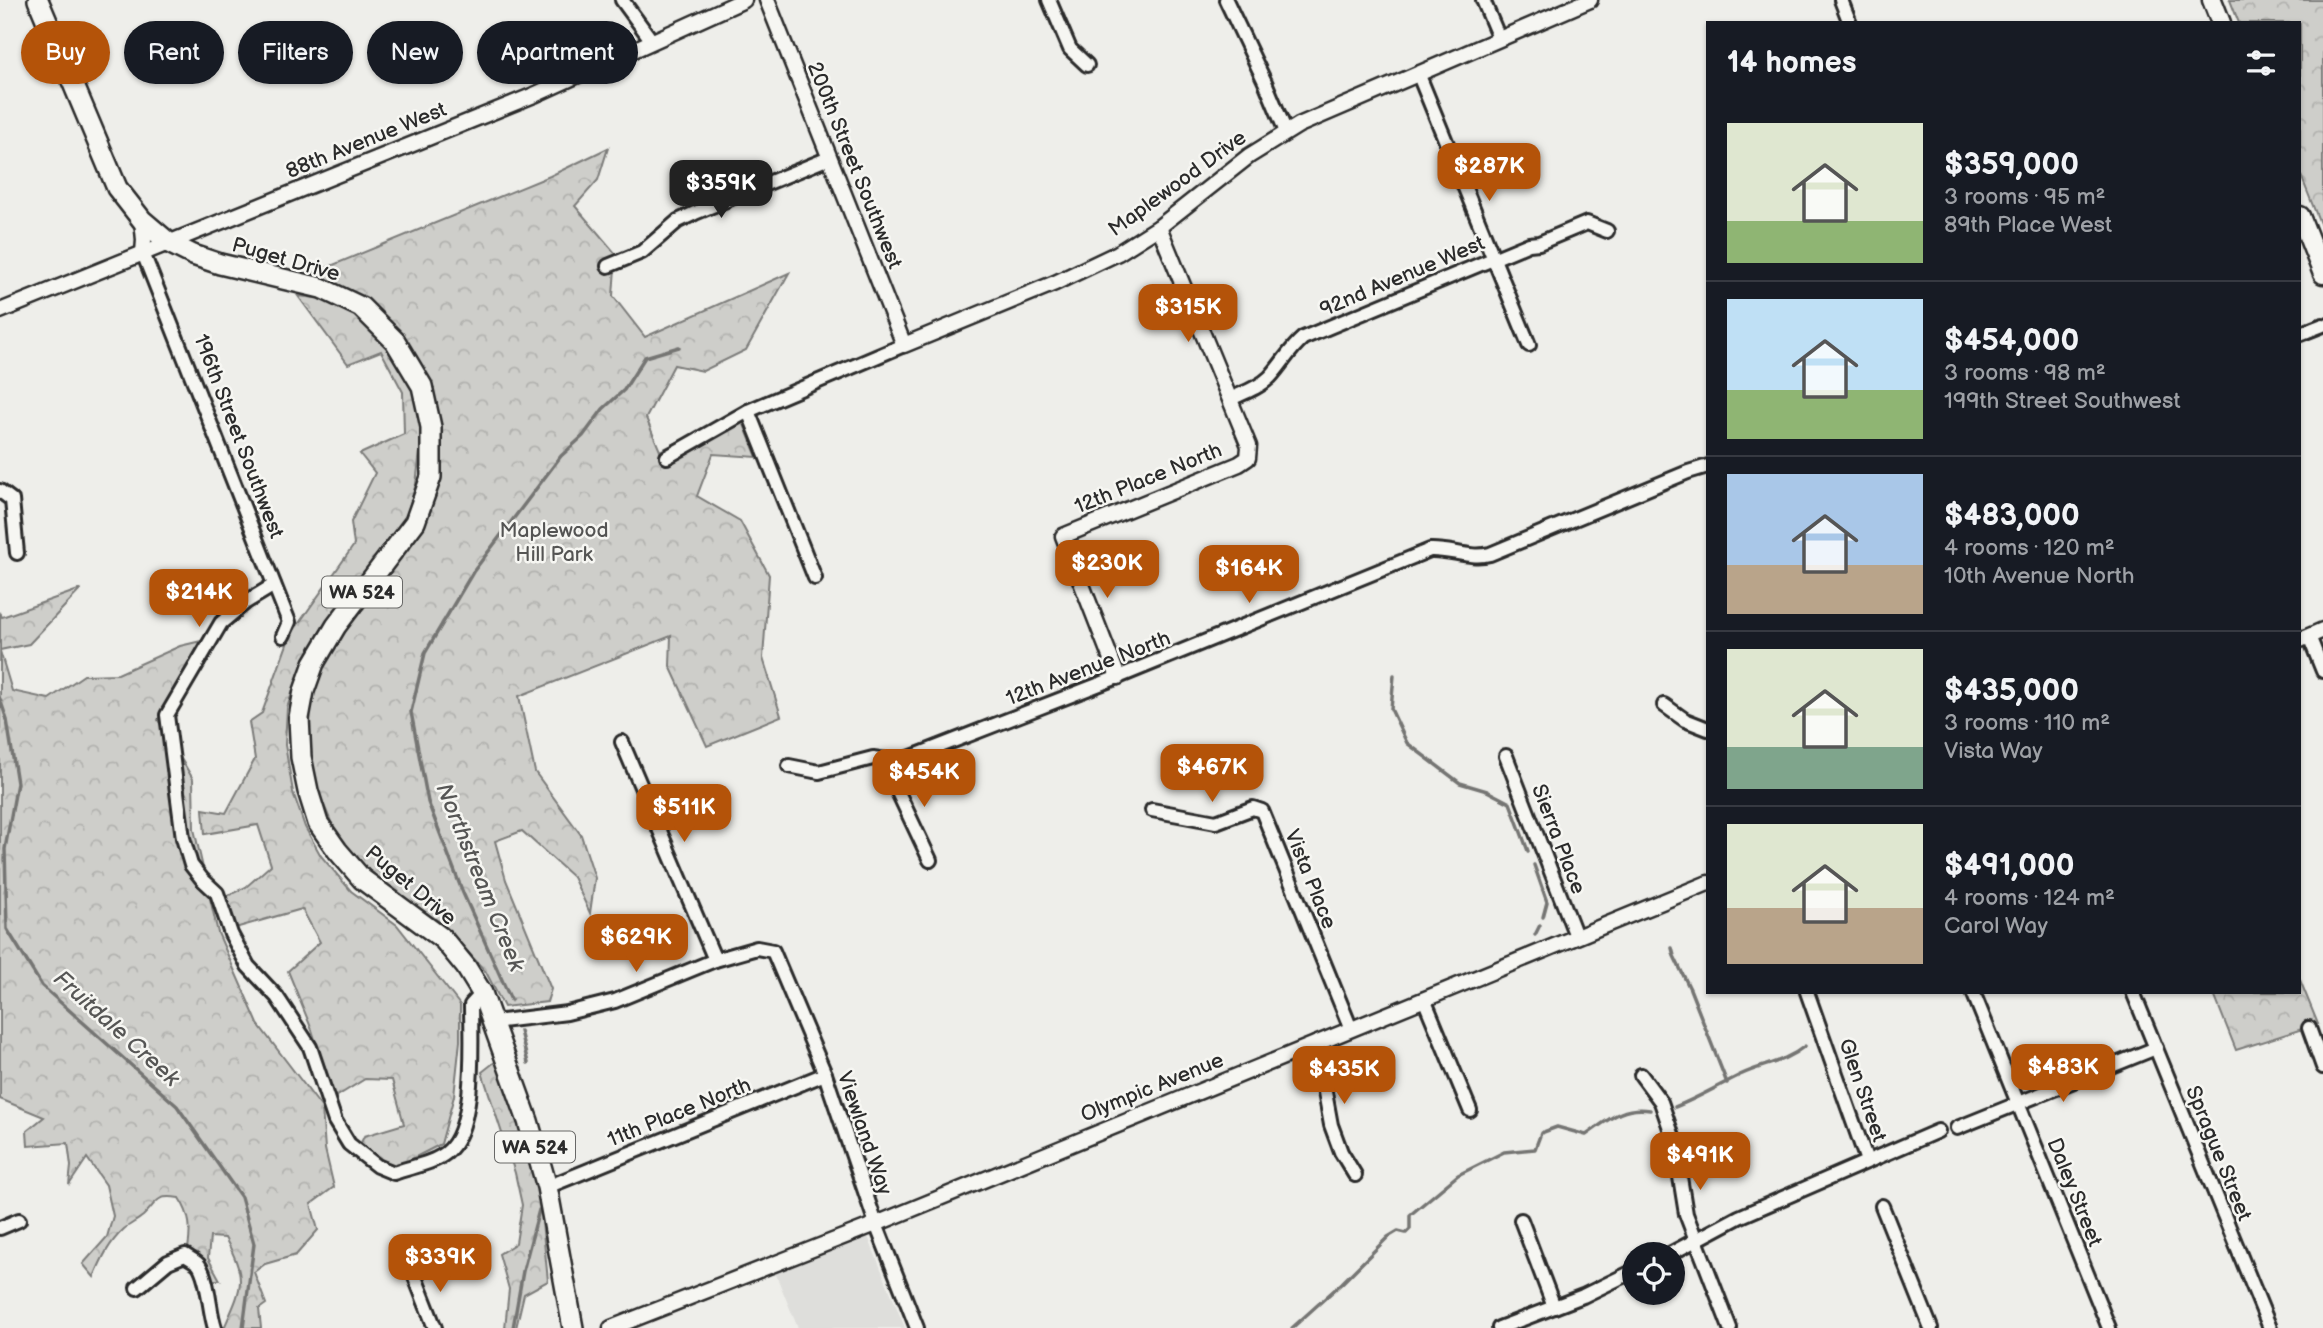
<!DOCTYPE html>
<html lang="en">
<head>
<meta charset="utf-8">
<style>
	body { margin:0; font-family:"Balsamiq Sans",sans-serif; background:#20242c; color:#f1f3f6; height:100vh; display:flex; flex-direction:column; font-size:26px; white-space:nowrap }
	* { box-sizing:border-box; margin:0 }
	p { font-size:23px; color:#9ea1a6 }
	.icon { flex:none; width:38px; height:38px; fill:none; stroke:currentColor; stroke-width:2; stroke-linecap:round; stroke-linejoin:round }
	.map { position:relative; flex:1; overflow:hidden }
	.panel { position:absolute; left:1706px; top:21px; width:595px; height:973px; display:flex; flex-direction:column; background:#171b24; border-radius:0px; box-shadow:0 2px 5px #0004 }
	.panel>* { flex:none }
	.hud { position:absolute; left:21px; top:21px; width:665px; height:63px; display:flex; gap:14px }
	.controls { position:absolute; left:1622px; top:1242px; display:grid; gap:14px }
	.controls a { display:grid; place-items:center; width:63px; height:63px; border-radius:50%; background:#171b24; box-shadow:0 2px 5px #0004; font-size:35px }
	.price { position:absolute; translate:-50% -60px; padding:0 16px; border-radius:14px; background:#b45309; color:#fff; font-size:23px; line-height:46px; filter:drop-shadow(0 2px 4px #0008) }
	.price::after { content:''; position:absolute; left:50%; top:42px; width:21px; height:16px; margin-left:-10px; background:inherit; clip-path:polygon(0 0,100% 0,50% 100%) }
	.price.on { background:#222; color:#fff }
	ul { padding:0; list-style:none }
	li { display:flex; align-items:center; gap:21px; height:175px; padding:0 21px }
	li+li { border-top:2px solid #363941 }
	li span { display:grid; place-items:center; flex:none; width:196px; height:140px; border-radius:0px; color:#555 }
	li>.icon { margin-inline-start:auto }
	span .icon { width:84px; height:84px; fill:#fffc; stroke-width:1 }
	li b { font-size:30px }
	h2 { display:flex; justify-content:space-between; align-items:center; height:84px; padding:0 21px; font-size:30px }
	.tag { padding:0 24px; border-radius:32px; background:#171b24; box-shadow:0 2px 5px #0004; font-size:24px; line-height:63px }
	.tag.on { background:#b45309; color:#fff }
	.map>svg:first-child { display:block }
</style>
</head>
<body>
<div class="map">
<svg width="2323" height="1328" viewBox="0 0 2323 1328">
	<defs>
		<pattern id="forest-crowns" width="20" height="18" patternUnits="userSpaceOnUse" patternTransform="scale(1.75)"><rect width="20" height="18" fill="#cececa"/><path d="M2 6a3 3 0 1 1 6 0M12 15a3 3 0 1 1 6 0" fill="none" stroke="#b1b1ae"/></pattern>
	</defs>
	<rect width="100%" height="100%" fill="#eeeeea"/>
	<filter id="ink" filterUnits="userSpaceOnUse"><feTurbulence type="fractalNoise" baseFrequency=".0143" numOctaves="2"/><feDisplacementMap in="SourceGraphic" scale="14" xChannelSelector="R" yChannelSelector="G"/><feConvolveMatrix kernelMatrix="1 2 1 2 8 2 1 2 1" color-interpolation-filters="sRGB"/></filter>
	<g filter="url(#ink)">
		<path fill="#dededb" d="M 866,1232 L 905,1328 L 798,1328 L 774,1270 Z"/>
		<g fill="url(#forest-crowns)" stroke="#7c7c7a" stroke-width="2">
			<path d="M 2230,0 L 2323,0 L 2323,231 L 2300,173 L 2300,23 L 2239,23 Z"/>
			<path d="M 608,148 L 598,180 L 575,206 L 616,254 L 613,296 L 645,337 L 789,273 L 746,350 L 703,371 L 674,365 L 646,418 L 660,451 L 739,412 L 757,457 L 713,454 L 697,496 L 740,521 L 769,575 L 763,658 L 781,716 L 707,746 L 670,666 L 671,636 L 519,696 L 535,772 L 581,835 L 595,878 L 590,913 L 573,877 L 522,831 L 495,841 L 506,880 L 551,989 L 547,1002 L 504,1007 L 486,972 L 443,924 L 384,884 L 339,841 L 313,779 L 307,720 L 319,672 L 345,626 L 407,544 L 438,433 L 365,301 L 311,274 L 550,176 Z"/>
			<path d="M 298,296 L 326,299 L 358,316 L 384,338 L 416,389 L 423,426 L 416,484 L 406,517 L 321,633 L 300,670 L 287,708 L 285,745 L 293,792 L 305,827 L 321,856 L 351,891 L 397,925 L 460,1005 L 460,1041 L 454,1096 L 441,1144 L 394,1168 L 360,1145 L 364,1136 L 404,1124 L 392,1080 L 365,1079 L 334,1098 L 312,1030 L 288,971 L 320,942 L 302,909 L 235,928 L 221,899 L 246,887 L 271,865 L 258,825 L 205,834 L 203,809 L 226,813 L 255,759 L 249,722 L 262,713 L 290,636 L 354,545 L 351,522 L 375,473 L 360,454 L 404,434 L 403,392 L 381,351 L 348,364 Z"/>
			<path d="M 81,589 L 29,644 L 0,650 L 0,614 L 2,617 Z"/>
			<path d="M 201,641 L 158,720 L 193,779 L 194,829 L 218,933 L 258,1024 L 322,1108 L 325,1149 L 334,1187 L 311,1204 L 318,1230 L 296,1255 L 265,1264 L 254,1272 L 266,1304 L 259,1309 L 261,1328 L 224,1328 C 242,1287 248,1279 225,1238 L 210,1237 L 208,1258 L 220,1280 L 212,1280 L 188,1249 C 191,1229 191,1216 179,1198 C 155,1194 158,1202 143,1216 C 137,1221 130,1224 124,1229 C 109,1243 102,1258 94,1277 L 83,1264 L 107,1237 L 113,1216 L 106,1185 L 87,1158 L 69,1185 L 71,1166 L 68,1143 L 28,1146 L 27,1131 L 44,1117 L 0,1099 L 0,651 L 12,691 L 49,699 L 84,675 L 118,674 L 180,646 Z"/>
			<path d="M 2300,980 L 2318,1024 L 2236,1050 L 2213,992 L 2300,992 Z"/>
			<path d="M 496,1061 L 523,1127 L 540,1202 L 548,1281 L 524,1294 L 516,1328 L 505,1328 L 509,1289 L 499,1254 L 516,1243 L 522,1205 L 515,1173 L 482,1072 Z"/>
		</g>
		<g fill="none" stroke-linecap="round" stroke-linejoin="round">
			<g stroke="#757573" stroke-width="3.5">
				<path d="M 1394,675 L 1391,709 L 1407,743 L 1460,783 L 1487,791 L 1510,803 L 1528,851"/>
				<path d="M 0,699 L 7,720 L 17,783 L 5,849 L 7,929 L 42,986 L 177,1106 L 241,1197 L 254,1244 L 243,1328"/>
				<path d="M 1534,865 L 1547,902 L 1543,917"/>
				<path d="M 1535,935 L 1540,925"/>
				<path d="M 1672,948 L 1674,956 L 1690,989 L 1727,1083"/>
				<path d="M 511,1000 L 463,893 L 428,802 L 411,712 L 425,653 L 473,572 L 561,456 L 583,436 L 603,409 L 624,390 L 645,357 L 679,347"/>
				<path d="M 520,1031 L 528,1063"/>
				<path d="M 1675,1107 C 1698,1098 1718,1086 1740,1075 C 1763,1064 1784,1063 1805,1046"/>
				<path d="M 513,1328 L 523,1271 L 539,1210"/>
				<path d="M 1292,1328 L 1342,1283 L 1388,1237 L 1398,1231 L 1406,1233 L 1410,1229 L 1410,1215 L 1458,1175 L 1504,1152 L 1535,1149 L 1541,1133 L 1557,1127 L 1586,1135 C 1608,1120 1622,1106 1650,1110"/>
			</g>
			<defs>
				<g id="minor">
					<path d="M 622,0 L 652,41"/>
					<path d="M 1049,0 L 1070,49 L 1087,65"/>
					<path d="M 1226,0 L 1265,82 L 1286,132"/>
					<path d="M 1483,0 L 1499,38"/>
					<path d="M 1841,0 L 1850,23"/>
					<path d="M 1418,73 L 1529,345"/>
					<path d="M 143,253 L 289,622 L 283,636"/>
					<path d="M 608,266 L 642,252 L 678,221 L 695,213 L 829,158"/>
					<path d="M 2300,334 L 2323,325"/>
					<path d="M 1230,399 C 1243,393 1259,388 1270,377 C 1282,364 1289,350 1303,338 L 1529,244 L 1539,243 L 1587,223 L 1607,231"/>
					<path d="M 748,411 L 815,578"/>
					<path d="M 667,457 L 748,411 L 904,345"/>
					<path d="M 0,491 L 12,500 L 17,553"/>
					<path d="M 274,585 L 246,602 L 221,623 L 167,715 L 183,838 L 191,865 L 202,879 L 217,893 L 231,934 L 248,966 L 277,997 L 310,1047 L 335,1121 L 349,1144 L 377,1166 L 394,1173 C 410,1167 432,1164 446,1153 C 477,1130 471,1041 471,1005 L 482,993"/>
					<path d="M 2309,636 L 2323,671"/>
					<path d="M 1664,705 L 1685,720 L 1708,729"/>
					<path d="M 622,742 L 715,960"/>
					<path d="M 1506,756 L 1576,936"/>
					<path d="M 899,762 L 896,788 L 930,860"/>
					<path d="M 789,766 L 819,772 L 873,758 L 899,762 L 1118,677 L 1430,550 C 1450,549 1470,559 1490,554 L 1688,472 L 1708,466"/>
					<path d="M 1152,810 L 1216,822 L 1253,808 L 1262,811 L 1351,1029"/>
					<path d="M 1807,992 L 1867,1161"/>
					<path d="M 1973,992 L 2109,1328"/>
					<path d="M 2133,992 L 2270,1328"/>
					<path d="M 1424,999 L 1470,1110"/>
					<path d="M 494,1022 L 567,1013 L 615,1001 L 715,960 L 757,948 L 773,951 L 825,1074 L 876,1224 L 917,1328"/>
					<path d="M 2309,1028 L 2323,1067"/>
					<path d="M 1316,1043 L 1331,1125 L 1341,1152 L 1355,1175"/>
					<path d="M 1641,1075 L 1661,1102 L 1674,1140 L 1686,1214 L 1730,1328"/>
					<path d="M 1957,1128 L 2156,1048"/>
					<path d="M 547,1187 L 825,1074"/>
					<path d="M 1882,1206 L 1931,1328"/>
					<path d="M 1521,1220 L 1554,1307"/>
					<path d="M 0,1228 L 19,1220"/>
					<path d="M 1668,1255 L 1739,1217 L 1938,1131"/>
					<path d="M 413,1272 L 435,1328"/>
					<path d="M 137,1288 L 168,1262 L 185,1255 C 189,1258 196,1261 199,1265 C 209,1280 209,1311 215,1328"/>
					<path d="M 1499,1328 L 1583,1296 L 1634,1271"/>
				</g>
				<g id="tertiary">
					<path d="M 767,0 L 904,345 L 1055,283 L 1118,253 L 1159,227 L 1249,156 L 1299,125 L 1590,0"/>
					<path d="M 142,220 L 144,240 L 143,253"/>
					<path d="M 0,311 L 534,95 L 744,0"/>
					<path d="M 2300,640 L 2323,630"/>
					<path d="M 1118,677 L 1063,536 L 1239,464 L 1248,458 L 1249,446 L 1159,227"/>
					<path d="M 611,1328 L 876,1224 L 1708,883"/>
				</g>
				<g id="secondary">
					<path d="M 2212,0 L 2221,23"/>
					<path d="M 2300,216 L 2323,274"/>
				</g>
				<path id="primary" d="M 38,0 L 117,188 L 142,220 L 169,243 L 193,255 L 220,264 L 321,288 L 361,307 L 395,341 L 422,386 L 431,427 L 431,477 L 415,522 L 336,626 L 314,663 L 304,691 L 299,718 L 301,757 L 308,791 L 318,823 L 337,850 L 362,879 L 443,939 L 466,967 L 482,993 L 528,1121 L 547,1187 L 573,1328"/>
			</defs>
			<use href="#minor" stroke="#2b2b2b" stroke-width="18"/>
			<use href="#tertiary" stroke="#2b2b2b" stroke-width="19"/>
			<use href="#secondary" stroke="#2b2b2b" stroke-width="23"/>
			<use href="#primary" stroke="#2b2b2b" stroke-width="24"/>
			<use href="#minor" stroke="#f6f6f2" stroke-width="12"/>
			<use href="#tertiary" stroke="#f6f6f2" stroke-width="14"/>
			<use href="#secondary" stroke="#f6f6f2" stroke-width="18"/>
			<use href="#primary" stroke="#f6f6f2" stroke-width="19"/>
		</g>
	</g>
	<g text-anchor="middle" stroke-width="5" stroke-linejoin="round" paint-order="stroke">
		<g fill="#f6f6f2" stroke="#686867" stroke-width="2">
			<rect x="322" y="576.5" width="80" height="31" rx="5"/>
			<rect x="495" y="1131.5" width="80" height="31" rx="5"/>
		</g>
		<g font-size="19" font-weight="bold" fill="#2b2b2b">
			<text x="362" y="599">WA 524</text>
			<text x="535" y="1154">WA 524</text>
		</g>
		<g font-size="21" fill="#2b2b2b" stroke="#f6f6f2">
			<text transform="translate(366 140) rotate(-22)" y="7">88th Avenue West</text>
			<text transform="translate(855 165) rotate(68)" y="7">200th Street Southwest</text>
			<text transform="translate(1177 183) rotate(-36)" y="7">Maplewood Drive</text>
			<text transform="translate(286 259) rotate(16)" y="7">Puget Drive</text>
			<text transform="translate(1402 276) rotate(-23)" y="7">92nd Avenue West</text>
			<text transform="translate(239 436) rotate(69)" y="7">196th Street Southwest</text>
			<text transform="translate(1148 478) rotate(-22)" y="7">12th Place North</text>
			<text transform="translate(1088 668) rotate(-21)" y="7">12th Avenue North</text>
			<text transform="translate(1559 839) rotate(69)" y="7">Sierra Place</text>
			<text transform="translate(1311 879) rotate(68)" y="7">Vista Place</text>
			<text transform="translate(411 885) rotate(40)" y="7">Puget Drive</text>
			<text transform="translate(1152 1087) rotate(-22)" y="7">Olympic Avenue</text>
			<text transform="translate(1863 1090) rotate(71)" y="7">Glen Street</text>
			<text transform="translate(679 1112) rotate(-22)" y="7">11th Place North</text>
			<text transform="translate(865 1133) rotate(71)" y="7">Viewland Way</text>
			<text transform="translate(2219 1153) rotate(68)" y="7">Sprague Street</text>
			<text transform="translate(2075 1192) rotate(68)" y="7">Daley Street</text>
		</g>
		<g font-size="21" fill="#545453" stroke="#f6f6f2">
			<text x="554" y="537">Maplewood<tspan x="554" dy="24">Hill Park</tspan></text>
		</g>
		<g font-size="23" font-style="italic" fill="#565655" stroke="#f6f6f2">
			<text transform="translate(481 877) rotate(68)" y="8">Northstream Creek</text>
			<text transform="translate(117 1028) rotate(42)" y="8">Fruitdale Creek</text>
		</g>
	</g>
</svg>
<div class="controls">
<a><svg class="icon" aria-label="locate" viewBox="0 0 24 24"><circle cx="12" cy="12" r="6"/><path d="M12 2v4M12 18v4M2 12h4M18 12h4"/></svg></a>
</div>
<b class="price" style="left:1489px;top:203px">$287K</b>
<b class="price on" style="left:721px;top:220px">$359K</b>
<b class="price" style="left:1188px;top:344px">$315K</b>
<b class="price" style="left:1107px;top:600px">$230K</b>
<b class="price" style="left:1249px;top:605px">$164K</b>
<b class="price" style="left:199px;top:629px">$214K</b>
<b class="price" style="left:1212px;top:804px">$467K</b>
<b class="price" style="left:924px;top:809px">$454K</b>
<b class="price" style="left:684px;top:844px">$511K</b>
<b class="price" style="left:636px;top:974px">$629K</b>
<b class="price" style="left:2063px;top:1104px">$483K</b>
<b class="price" style="left:1344px;top:1106px">$435K</b>
<b class="price" style="left:1700px;top:1192px">$491K</b>
<b class="price" style="left:440px;top:1294px">$339K</b>
<div class="hud">
<a class="tag on">Buy</a>
<a class="tag">Rent</a>
<a class="tag">Filters</a>
<a class="tag">New</a>
<a class="tag">Apartment</a>
</div>
<section class="panel">
<h2>14 homes<svg class="icon" aria-label="filters" viewBox="0 0 24 24"><path d="M4 7h16M4 17h16"/><circle cx="9" cy="7" r="2"/><circle cx="15" cy="17" r="2"/></svg></h2>
<ul>
<li><span style="background:linear-gradient(#dfe7d0 70%,#8fb573 0)"><svg class="icon" aria-label="home" viewBox="0 0 24 24"><path d="M3 11l9-7 9 7M6 9v11h12V9"/></svg></span><div><b>$359,000</b><p>3 rooms · 95 m²</p><p>89th Place West</p></div></li>
<li><span style="background:linear-gradient(#bfe0f5 65%,#8fb573 0)"><svg class="icon" aria-label="home" viewBox="0 0 24 24"><path d="M3 11l9-7 9 7M6 9v11h12V9"/></svg></span><div><b>$454,000</b><p>3 rooms · 98 m²</p><p>199th Street Southwest</p></div></li>
<li><span style="background:linear-gradient(#a9c7e8 65%,#b9a48a 0)"><svg class="icon" aria-label="home" viewBox="0 0 24 24"><path d="M3 11l9-7 9 7M6 9v11h12V9"/></svg></span><div><b>$483,000</b><p>4 rooms · 120 m²</p><p>10th Avenue North</p></div></li>
<li><span style="background:linear-gradient(#dfe7d0 70%,#7fa58c 0)"><svg class="icon" aria-label="home" viewBox="0 0 24 24"><path d="M3 11l9-7 9 7M6 9v11h12V9"/></svg></span><div><b>$435,000</b><p>3 rooms · 110 m²</p><p>Vista Way</p></div></li>
<li><span style="background:linear-gradient(#dfe7d0 60%,#b9a48a 0)"><svg class="icon" aria-label="home" viewBox="0 0 24 24"><path d="M3 11l9-7 9 7M6 9v11h12V9"/></svg></span><div><b>$491,000</b><p>4 rooms · 124 m²</p><p>Carol Way</p></div></li>
</ul>
</section>
</div>
</body>
</html>
